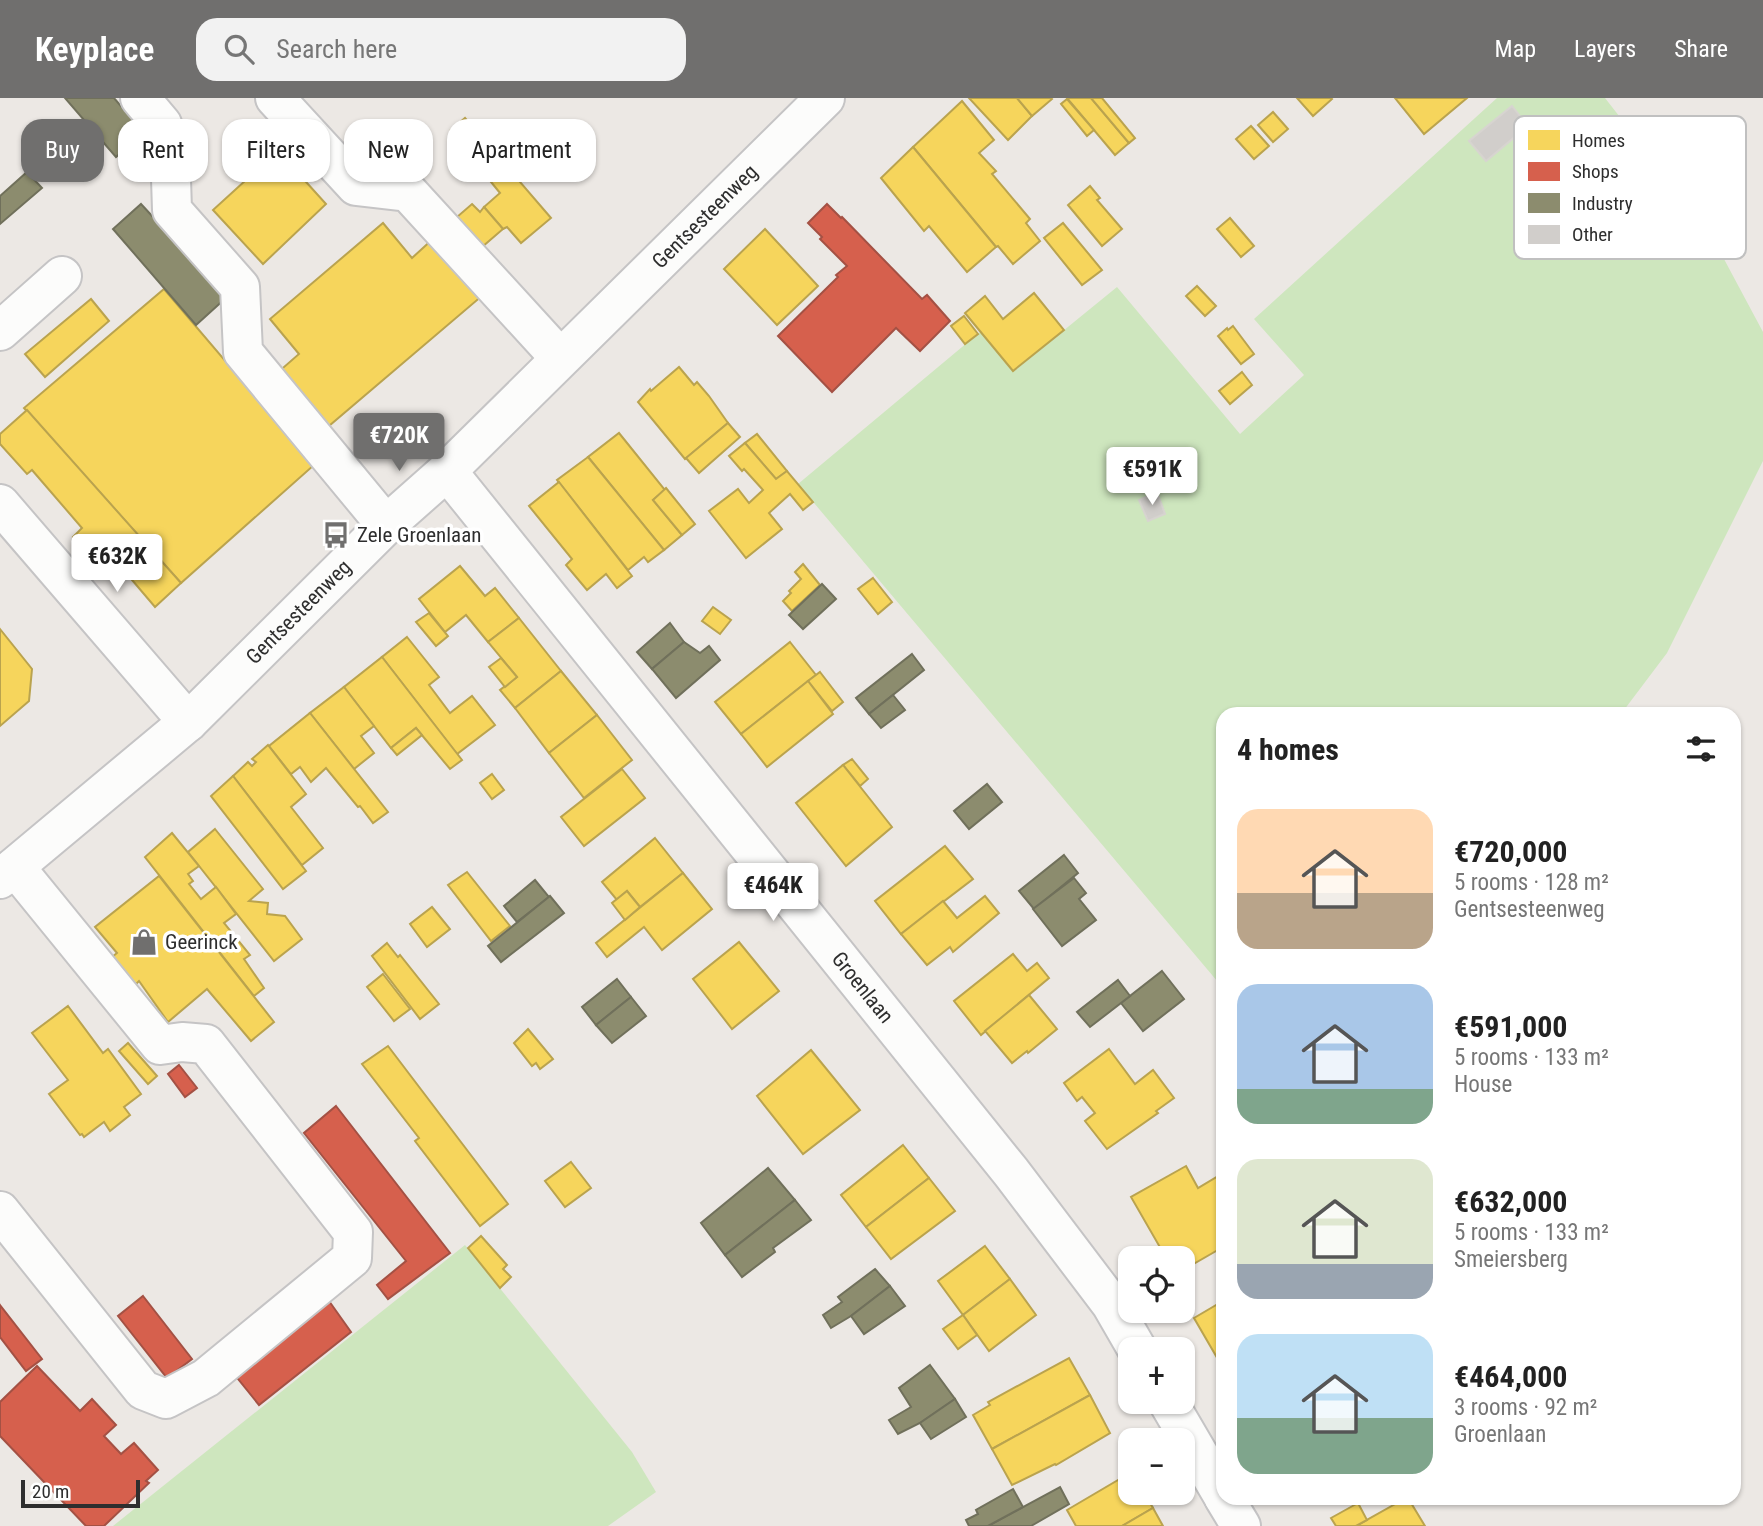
<!DOCTYPE html>
<html lang="en">
<head>
<meta charset="utf-8">
<style>
	body { margin:0; font-family:"Roboto Condensed",sans-serif; background:#f2f2f2; color:#222; height:100vh; display:flex; flex-direction:column; font-size:26px; white-space:nowrap }
	* { box-sizing:border-box; margin:0 }
	p { font-size:23px; color:#767676 }
	.icon { flex:none; width:38px; height:38px; fill:none; stroke:currentColor; stroke-width:2; stroke-linecap:round; stroke-linejoin:round }
	.map { position:relative; flex:1; overflow:hidden }
	.drawer { position:absolute; left:1216px; top:609px; width:525px; height:798px; display:flex; flex-direction:column; background:#fff; border-radius:21px; box-shadow:0 2px 5px #0004 }
	.drawer>* { flex:none }
	.guide { position:absolute; left:21px; top:21px; width:665px; height:63px; display:flex; gap:14px }
	.controls { position:absolute; left:1118px; top:1148px; display:grid; gap:14px }
	.controls a { display:grid; place-items:center; width:77px; height:77px; border-radius:14px; background:#fff; box-shadow:0 2px 5px #0004; font-size:35px }
	.scale { position:absolute; left:21px; bottom:18px; width:119px; box-sizing:border-box; padding-left:7px; border:4px solid #2e2e2e; border-top:0; font-size:19px; line-height:24px; white-space:nowrap; color:#2e2e2e; -webkit-text-stroke:5px #fff; paint-order:stroke }
	.price { position:absolute; translate:-50% -60px; padding:0 16px; border-radius:7px; background:#fff; color:#222; font-size:23px; line-height:46px; filter:drop-shadow(0 2px 4px #0008) }
	.price::after { content:''; position:absolute; left:50%; top:42px; width:21px; height:16px; margin-left:-10px; background:inherit; clip-path:polygon(0 0,100% 0,50% 100%) }
	.price.selected { background:#706f6e; color:#fff }
	ul { padding:0; list-style:none }
	li { display:flex; align-items:center; gap:21px; height:175px; padding:0 21px }
	li span { display:grid; place-items:center; flex:none; width:196px; height:140px; border-radius:21px; color:#555 }
	li>.icon { margin-inline-start:auto }
	span .icon { width:84px; height:84px; fill:#fffc; stroke-width:1 }
	li b { font-size:30px }
	h2 { display:flex; justify-content:space-between; align-items:center; height:84px; padding:0 21px; font-size:30px }
	.tag { padding:0 24px; border-radius:21px; background:#fff; box-shadow:0 2px 5px #0004; font-size:24px; line-height:63px }
	.tag.selected { background:#706f6e; color:#fff }
	header { display:flex; align-items:center; gap:42px; box-sizing:border-box; height:98px; padding:0 35px; background:#706f6e; color:#fff }
	header strong { font-size:33px }
	nav { display:flex; gap:38px; margin-inline-start:auto; font-size:24px }
	.search { width:490px; height:63px; background:#f2f2f2; display:flex; align-items:center; gap:18px; box-sizing:border-box; padding:0 24px; border-radius:21px; color:#767676; font-size:26px }
	.map>svg:first-child { display:block }
</style>
</head>
<body>
<header>
<strong>Keyplace</strong>
<div class="search"><svg class="icon" aria-label="search" viewBox="0 0 24 24"><circle cx="10" cy="10" r="6"/><path d="M15 15l6 6"/></svg>Search here</div>
<nav><a>Map</a><a>Layers</a><a>Share</a></nav>
</header>
<div class="map">
<svg width="1763" height="1428" viewBox="0 0 1763 1428">
	<rect width="100%" height="100%" fill="#ece8e4"/>
	<g fill="#cee6be">
		<path d="M 1497,0 L 1605,0 L 1709,133 L 1763,234 L 1763,363 L 1667,555 L 1621,616 L 1223,616 L 1223,890 L 798,386 L 980,234 L 1014,273 L 1117,189 L 1240,336 L 1304,277 L 1254,221 Z"/>
		<path d="M 465,1147 L 632,1354 L 656,1394 L 608,1428 L 113,1428 Z"/>
	</g>
	<g fill="#f6d55c" stroke="#baa34e" stroke-width="2">
		<path d="M 969,0 L 1017,0 L 1032,18 L 1008,42 Z"/>
		<path d="M 1017,0 L 1051,0 L 1052,1 L 1032,18 Z"/>
		<path d="M 1067,0 L 1091,0 L 1129,45 L 1115,57 Z"/>
		<path d="M 1091,0 L 1102,0 L 1135,40 L 1129,45 Z"/>
		<path d="M 1297,0 L 1331,0 L 1332,1 L 1313,18 Z"/>
		<path d="M 1395,0 L 1467,0 L 1424,36 Z"/>
		<path d="M 1067,1 L 1094,32 L 1087,38 L 1061,6 Z"/>
		<path d="M 962,3 L 994,42 L 979,55 L 996,73 L 992,76 L 1030,121 L 1026,125 L 1040,143 L 1013,166 L 998,148 L 996,149 L 913,49 Z"/>
		<path d="M 1273,14 L 1288,31 L 1273,44 L 1258,27 Z"/>
		<path d="M 465,20 L 551,120 L 521,145 L 507,129 L 503,131 L 484,109 L 500,95 L 474,63 L 476,61 L 451,32 Z"/>
		<path d="M 1251,28 L 1269,48 L 1254,61 L 1236,41 Z"/>
		<path d="M 913,49 L 996,149 L 967,174 L 929,128 L 924,133 L 881,80 Z"/>
		<path d="M 278,53 L 326,106 L 263,166 L 213,112 Z"/>
		<path d="M 1090,88 L 1100,100 L 1097,102 L 1122,131 L 1102,148 L 1068,107 Z"/>
		<path d="M 472,106 L 480,114 L 484,109 L 503,131 L 482,149 L 457,119 Z"/>
		<path d="M 1230,120 L 1254,148 L 1241,159 L 1217,131 Z"/>
		<path d="M 383,125 L 412,160 L 435,139 L 483,197 L 323,333 L 276,276 L 299,256 L 270,221 Z"/>
		<path d="M 1063,125 L 1102,172 L 1082,187 L 1044,140 Z"/>
		<path d="M 765,131 L 818,188 L 777,227 L 724,171 Z"/>
		<path d="M 1197,188 L 1216,208 L 1205,218 L 1186,198 Z"/>
		<path d="M 164,191 L 314,367 L 181,485 L 24,310 Z"/>
		<path d="M 1034,195 L 1064,232 L 1013,273 L 965,215 L 985,198 L 1003,221 Z"/>
		<path d="M 91,201 L 109,223 L 45,279 L 25,256 Z"/>
		<path d="M 964,218 L 978,236 L 965,246 L 951,228 Z"/>
		<path d="M 1233,228 L 1254,256 L 1241,266 L 1218,238 L 1227,230 L 1228,232 Z"/>
		<path d="M 679,269 L 694,287 L 697,284 L 709,298 L 728,325 L 685,361 L 638,304 L 650,291 L 651,293 Z"/>
		<path d="M 1242,274 L 1252,287 L 1230,306 L 1219,293 Z"/>
		<path d="M 27,312 L 181,485 L 155,509 L 110,456 L 98,467 L 73,439 L 82,430 L 32,372 L 27,376 L 0,346 L 0,336 Z"/>
		<path d="M 728,325 L 740,339 L 699,375 L 686,360 Z"/>
		<path d="M 619,335 L 665,392 L 653,402 L 682,437 L 664,452 L 588,359 Z"/>
		<path d="M 757,336 L 787,373 L 776,381 L 745,345 Z"/>
		<path d="M 745,345 L 776,381 L 787,373 L 813,404 L 803,412 L 790,396 L 769,415 L 782,431 L 746,460 L 709,413 L 738,391 L 749,405 L 763,392 L 744,371 L 742,373 L 729,358 Z"/>
		<path d="M 588,359 L 664,452 L 648,464 L 644,459 L 628,472 L 557,382 Z"/>
		<path d="M 559,384 L 632,478 L 617,490 L 606,476 L 587,492 L 566,467 L 572,461 L 529,408 Z"/>
		<path d="M 666,390 L 695,426 L 682,437 L 653,402 Z"/>
		<path d="M 803,466 L 820,487 L 792,513 L 783,503 L 791,495 L 789,493 L 801,481 L 795,474 Z"/>
		<path d="M 460,468 L 485,498 L 495,490 L 519,520 L 488,544 L 466,517 L 445,534 L 419,501 Z"/>
		<path d="M 873,480 L 892,504 L 878,516 L 858,491 Z"/>
		<path d="M 713,509 L 731,522 L 720,536 L 702,523 Z"/>
		<path d="M 429,515 L 448,538 L 436,548 L 416,524 Z"/>
		<path d="M 519,520 L 561,573 L 515,610 L 500,592 L 517,579 L 488,544 Z"/>
		<path d="M 0,531 L 32,571 L 29,603 L 0,628 Z"/>
		<path d="M 407,539 L 439,579 L 429,587 L 450,615 L 472,598 L 495,627 L 457,656 L 382,559 Z"/>
		<path d="M 790,544 L 816,577 L 741,636 L 715,604 Z"/>
		<path d="M 382,559 L 462,662 L 450,671 L 416,630 L 391,650 L 344,589 Z"/>
		<path d="M 501,560 L 517,579 L 505,589 L 489,569 Z"/>
		<path d="M 561,573 L 597,617 L 549,655 L 515,610 Z"/>
		<path d="M 820,574 L 843,604 L 832,613 L 808,583 Z"/>
		<path d="M 808,583 L 833,616 L 767,669 L 741,636 Z"/>
		<path d="M 344,589 L 374,628 L 361,638 L 374,655 L 354,671 L 310,615 Z"/>
		<path d="M 310,615 L 388,714 L 373,725 L 360,708 L 358,709 L 326,670 L 311,684 L 300,669 L 291,676 L 269,648 Z"/>
		<path d="M 597,617 L 632,662 L 584,700 L 549,655 Z"/>
		<path d="M 416,630 L 422,637 L 397,657 L 391,650 Z"/>
		<path d="M 268,647 L 306,696 L 291,709 L 323,750 L 302,767 L 233,678 L 248,664 L 252,668 L 256,664 L 252,661 Z"/>
		<path d="M 852,661 L 868,681 L 860,688 L 843,667 Z"/>
		<path d="M 843,667 L 892,729 L 846,768 L 796,705 Z"/>
		<path d="M 622,671 L 645,700 L 584,748 L 561,719 Z"/>
		<path d="M 492,676 L 504,692 L 492,701 L 480,685 Z"/>
		<path d="M 233,678 L 306,773 L 283,791 L 211,698 Z"/>
		<path d="M 215,731 L 263,791 L 249,803 L 268,805 L 267,816 L 285,818 L 302,841 L 274,863 L 188,754 Z"/>
		<path d="M 172,735 L 199,768 L 188,776 L 193,783 L 189,786 L 201,801 L 216,789 L 236,816 L 224,825 L 250,857 L 244,861 L 264,890 L 254,898 L 145,759 Z"/>
		<path d="M 655,740 L 683,775 L 640,809 L 627,793 L 617,802 L 602,784 Z"/>
		<path d="M 945,748 L 973,781 L 901,836 L 875,803 Z"/>
		<path d="M 467,774 L 510,828 L 491,843 L 448,787 Z"/>
		<path d="M 683,775 L 712,811 L 662,852 L 644,829 L 607,859 L 596,845 Z"/>
		<path d="M 159,778 L 274,924 L 251,943 L 207,891 L 168,924 L 139,883 L 133,889 L 111,860 L 117,855 L 95,829 Z"/>
		<path d="M 627,793 L 640,809 L 625,822 L 612,805 Z"/>
		<path d="M 985,798 L 999,815 L 953,854 L 950,849 L 927,867 L 901,836 L 943,803 L 957,820 Z"/>
		<path d="M 432,809 L 450,831 L 427,849 L 410,826 Z"/>
		<path d="M 739,844 L 779,893 L 732,931 L 693,881 Z"/>
		<path d="M 387,845 L 398,859 L 400,857 L 439,906 L 420,921 L 372,858 Z"/>
		<path d="M 1013,856 L 1027,873 L 1037,865 L 1049,880 L 981,937 L 954,903 Z"/>
		<path d="M 383,876 L 410,911 L 394,923 L 367,889 Z"/>
		<path d="M 1029,897 L 1057,931 L 1028,955 L 1027,953 L 1012,965 L 985,933 Z"/>
		<path d="M 68,908 L 103,955 L 108,951 L 141,996 L 124,1009 L 130,1017 L 110,1033 L 104,1024 L 84,1039 L 82,1036 L 80,1037 L 49,996 L 68,982 L 32,935 Z"/>
		<path d="M 528,931 L 553,961 L 540,971 L 536,965 L 532,968 L 514,945 Z"/>
		<path d="M 128,945 L 157,978 L 148,986 L 119,953 Z"/>
		<path d="M 388,948 L 508,1106 L 480,1128 L 415,1043 L 419,1040 L 362,966 Z"/>
		<path d="M 1109,951 L 1135,986 L 1153,972 L 1174,1000 L 1156,1013 L 1158,1015 L 1107,1051 L 1085,1023 L 1095,1015 L 1082,999 L 1077,1003 L 1064,985 Z"/>
		<path d="M 811,952 L 860,1012 L 803,1056 L 757,998 Z"/>
		<path d="M 903,1047 L 929,1080 L 866,1129 L 841,1097 Z"/>
		<path d="M 571,1064 L 591,1090 L 565,1109 L 545,1083 Z"/>
		<path d="M 1186,1068 L 1198,1090 L 1220,1077 L 1223,1083 L 1223,1149 L 1183,1172 L 1183,1160 L 1161,1160 L 1157,1153 L 1161,1151 L 1131,1099 Z"/>
		<path d="M 929,1080 L 955,1113 L 891,1161 L 866,1129 Z"/>
		<path d="M 481,1138 L 507,1167 L 503,1171 L 511,1179 L 500,1190 L 468,1150 Z"/>
		<path d="M 985,1148 L 1010,1181 L 963,1217 L 938,1183 Z"/>
		<path d="M 1010,1181 L 1036,1217 L 989,1253 L 963,1217 Z"/>
		<path d="M 1223,1203 L 1223,1270 L 1194,1220 Z"/>
		<path d="M 963,1217 L 977,1237 L 958,1251 L 943,1231 Z"/>
		<path d="M 1069,1260 L 1090,1297 L 992,1351 L 973,1317 L 990,1307 L 988,1304 Z"/>
		<path d="M 1090,1297 L 1110,1335 L 1056,1367 L 1055,1366 L 1012,1387 L 992,1351 Z"/>
		<path d="M 1130,1375 L 1130,1395 L 1144,1395 L 1153,1410 L 1122,1428 L 1076,1428 L 1067,1412 Z"/>
		<path d="M 1406,1400 L 1408,1400 L 1425,1428 L 1356,1428 Z"/>
		<path d="M 1358,1405 L 1367,1422 L 1356,1428 L 1336,1428 L 1331,1420 Z"/>
		<path d="M 1153,1410 L 1163,1428 L 1122,1428 Z"/>
	</g>
	<g fill="#d6604d" stroke="#a45144" stroke-width="2">
		<path d="M 827,106 L 841,120 L 842,119 L 922,201 L 927,197 L 950,223 L 920,253 L 896,230 L 832,294 L 778,238 L 838,179 L 836,177 L 847,168 L 820,141 L 822,139 L 808,125 Z"/>
		<path d="M 179,967 L 197,990 L 185,999 L 168,976 Z"/>
		<path d="M 336,1008 L 450,1155 L 388,1201 L 377,1187 L 406,1163 L 304,1035 Z"/>
		<path d="M 143,1198 L 192,1261 L 167,1280 L 118,1218 Z"/>
		<path d="M 329,1203 L 351,1234 L 259,1307 L 234,1276 Z"/>
		<path d="M 0,1207 L 42,1261 L 26,1273 L 0,1239 Z"/>
		<path d="M 37,1268 L 80,1313 L 92,1301 L 116,1327 L 104,1338 L 121,1356 L 134,1345 L 158,1372 L 146,1383 L 149,1385 L 104,1428 L 86,1428 L 0,1338 L 0,1304 Z"/>
	</g>
	<g fill="#8c8c6e" stroke="#70705b" stroke-width="2">
		<path d="M 65,0 L 114,0 L 144,35 L 116,59 Z"/>
		<path d="M 27,74 L 42,90 L 0,126 L 0,98 Z"/>
		<path d="M 141,106 L 227,199 L 196,227 L 113,131 Z"/>
		<path d="M 822,486 L 836,501 L 803,531 L 789,517 Z"/>
		<path d="M 670,525 L 684,544 L 652,571 L 637,554 Z"/>
		<path d="M 684,544 L 700,555 L 709,548 L 720,562 L 676,600 L 652,571 Z"/>
		<path d="M 912,556 L 924,572 L 869,616 L 856,600 Z"/>
		<path d="M 893,597 L 905,612 L 881,630 L 869,616 Z"/>
		<path d="M 987,686 L 1002,704 L 969,731 L 954,713 Z"/>
		<path d="M 1064,757 L 1078,775 L 1034,811 L 1019,793 Z"/>
		<path d="M 1074,780 L 1086,795 L 1079,801 L 1096,822 L 1062,848 L 1033,811 Z"/>
		<path d="M 535,782 L 549,799 L 517,824 L 504,808 Z"/>
		<path d="M 550,798 L 564,815 L 501,864 L 488,848 Z"/>
		<path d="M 1162,873 L 1184,901 L 1143,933 L 1121,905 Z"/>
		<path d="M 617,881 L 631,899 L 596,927 L 582,909 Z"/>
		<path d="M 1118,882 L 1130,898 L 1090,929 L 1077,914 Z"/>
		<path d="M 631,899 L 646,918 L 612,945 L 596,927 Z"/>
		<path d="M 768,1070 L 795,1102 L 725,1157 L 701,1125 Z"/>
		<path d="M 795,1102 L 811,1122 L 773,1150 L 775,1154 L 742,1179 L 725,1157 Z"/>
		<path d="M 875,1171 L 890,1188 L 851,1218 L 831,1230 L 823,1217 L 842,1204 L 838,1199 Z"/>
		<path d="M 890,1188 L 905,1208 L 864,1236 L 851,1218 Z"/>
		<path d="M 930,1267 L 955,1301 L 920,1325 L 898,1336 L 889,1322 L 911,1309 L 899,1290 Z"/>
		<path d="M 955,1301 L 966,1319 L 931,1341 L 920,1325 Z"/>
		<path d="M 1060,1389 L 1069,1406 L 1031,1428 L 988,1428 Z"/>
		<path d="M 1013,1391 L 1023,1409 L 988,1428 L 969,1428 L 966,1422 L 978,1416 L 976,1412 Z"/>
	</g>
	<g fill="#d1cecb" stroke="#d7d4d0" stroke-width="2">
		<path d="M 1512,8 L 1528,28 L 1486,63 L 1469,43 Z"/>
		<path d="M 1157,394 L 1165,416 L 1148,423 L 1139,402 Z"/>
	</g>
	<g fill="none" stroke-linecap="round" stroke-linejoin="round">
		<defs>
			<g id="minor">
				<path d="M 140,0 L 162,26 L 170,49 L 172,112 L 240,189 L 243,254 L 386,427"/>
				<path d="M 275,0 L 356,88 L 408,94 L 560,260"/>
				<path d="M 0,233 L 62,178"/>
				<path id="s1" d="M 447,373 L 1011,1074 L 1111,1206 L 1137,1251"/>
				<path d="M 0,406 L 188,624"/>
				<path id="s2" d="M 0,781 L 188,624 L 386,427 L 447,373 L 825,0"/>
				<path d="M 0,1113 L 143,1292 L 166,1301 L 206,1280 L 352,1160 L 353,1134 L 206,946 L 182,944 L 160,947 L 15,769"/>
				<path d="M 1168,1304 L 1223,1398"/>
				<path d="M 1224,1400 L 1241,1428"/>
			</g>
		</defs>
		<use href="#minor" stroke="#c5c4c5" stroke-width="42"/>
		<use href="#minor" stroke="#fcfcfb" stroke-width="38"/>
	</g>
	<defs>
		<symbol id="bus-bare" viewBox="-9 -9 18 18"><path d="M-5-6H5V4H4V6H2V4H-2V6H-4V4H-5ZM-3.5-4V0h7V-4ZM-3.5 1.2v1.5H-2V1.2ZM2 1.2v1.5H3.5V1.2Z" fill="#706f6e" stroke="#fff" stroke-width="2.5" paint-order="stroke"/></symbol>
		<symbol id="shop-bare" viewBox="-9 -9 18 18"><path d="M-5-2.5h2.3a2.7 3.5 0 0 1 5.4 0H5L5.5 6h-11ZM-1.5-2.5h3a1.5 2.3 0 0 0-3 0Z" fill="#706f6e" stroke="#fff" stroke-width="2.5" paint-order="stroke"/></symbol>
	</defs>
	<g fill-rule="evenodd">
		<use href="#bus-bare" x="317" y="418" width="38" height="38"/>
		<use href="#shop-bare" x="125" y="825" width="38" height="38"/>
	</g>
	<g text-anchor="middle" stroke-width="7" stroke-linejoin="round" paint-order="stroke">
		<g font-size="21" fill="#2e2e2e" stroke="#fff">
			<text dy="7" stroke="none"><textPath href="#s2" startOffset="968">Gentsesteenweg</textPath></text>
			<text dy="7" stroke="none"><textPath href="#s2" startOffset="401">Gentsesteenweg</textPath></text>
			<text dy="7" stroke="none"><textPath href="#s1" startOffset="663">Groenlaan</textPath></text>
		</g>
		<g font-size="21" fill="#2e2e2e" stroke="#fff" text-anchor="start">
			<text x="357" y="444">Zele Groenlaan</text>
			<text x="165" y="851">Geerinck</text>
		</g>
	</g>
	<rect x="1514" y="18" width="232" height="143" rx="10" fill="#fff" stroke="#c0c0c0" stroke-width="2"/>
	<rect x="1528" y="32" width="32" height="20" fill="#f6d55c"/>
	<rect x="1528" y="64" width="32" height="19" fill="#d6604d"/>
	<rect x="1528" y="95" width="32" height="20" fill="#8c8c6e"/>
	<rect x="1528" y="127" width="32" height="19" fill="#d1cecb"/>
	<g font-size="19" fill="#2e2e2e">
		<text x="1572" y="49">Homes</text>
		<text x="1572" y="80">Shops</text>
		<text x="1572" y="112">Industry</text>
		<text x="1572" y="143">Other</text>
	</g>
</svg>
<div class="controls">
<a><svg class="icon" aria-label="locate" viewBox="0 0 24 24"><circle cx="12" cy="12" r="6"/><path d="M12 2v4M12 18v4M2 12h4M18 12h4"/></svg></a>
<a>+</a>
<a>−</a>
</div>
<div class="scale">20 m</div>
<b class="price selected" style="left:399px;top:375px">€720K</b>
<b class="price" style="left:1152px;top:409px">€591K</b>
<b class="price" style="left:117px;top:496px">€632K</b>
<b class="price" style="left:773px;top:825px">€464K</b>
<div class="guide">
<a class="tag selected">Buy</a>
<a class="tag">Rent</a>
<a class="tag">Filters</a>
<a class="tag">New</a>
<a class="tag">Apartment</a>
</div>
<section class="drawer">
<h2>4 homes<svg class="icon" aria-label="filters" viewBox="0 0 24 24"><path d="M4 7h16M4 17h16"/><circle cx="9" cy="7" r="2"/><circle cx="15" cy="17" r="2"/></svg></h2>
<ul>
<li><span style="background:linear-gradient(#ffd9b3 60%,#b9a48a 0)"><svg class="icon" aria-label="home" viewBox="0 0 24 24"><path d="M3 11l9-7 9 7M6 9v11h12V9"/></svg></span><div><b>€720,000</b><p>5 rooms · 128 m²</p><p>Gentsesteenweg</p></div></li>
<li><span style="background:linear-gradient(#a9c7e8 75%,#7fa58c 0)"><svg class="icon" aria-label="home" viewBox="0 0 24 24"><path d="M3 11l9-7 9 7M6 9v11h12V9"/></svg></span><div><b>€591,000</b><p>5 rooms · 133 m²</p><p>House</p></div></li>
<li><span style="background:linear-gradient(#dfe7d0 75%,#9aa5b1 0)"><svg class="icon" aria-label="home" viewBox="0 0 24 24"><path d="M3 11l9-7 9 7M6 9v11h12V9"/></svg></span><div><b>€632,000</b><p>5 rooms · 133 m²</p><p>Smeiersberg</p></div></li>
<li><span style="background:linear-gradient(#bfe0f5 60%,#7fa58c 0)"><svg class="icon" aria-label="home" viewBox="0 0 24 24"><path d="M3 11l9-7 9 7M6 9v11h12V9"/></svg></span><div><b>€464,000</b><p>3 rooms · 92 m²</p><p>Groenlaan</p></div></li>
</ul>
</section>
</div>
</body>
</html>
